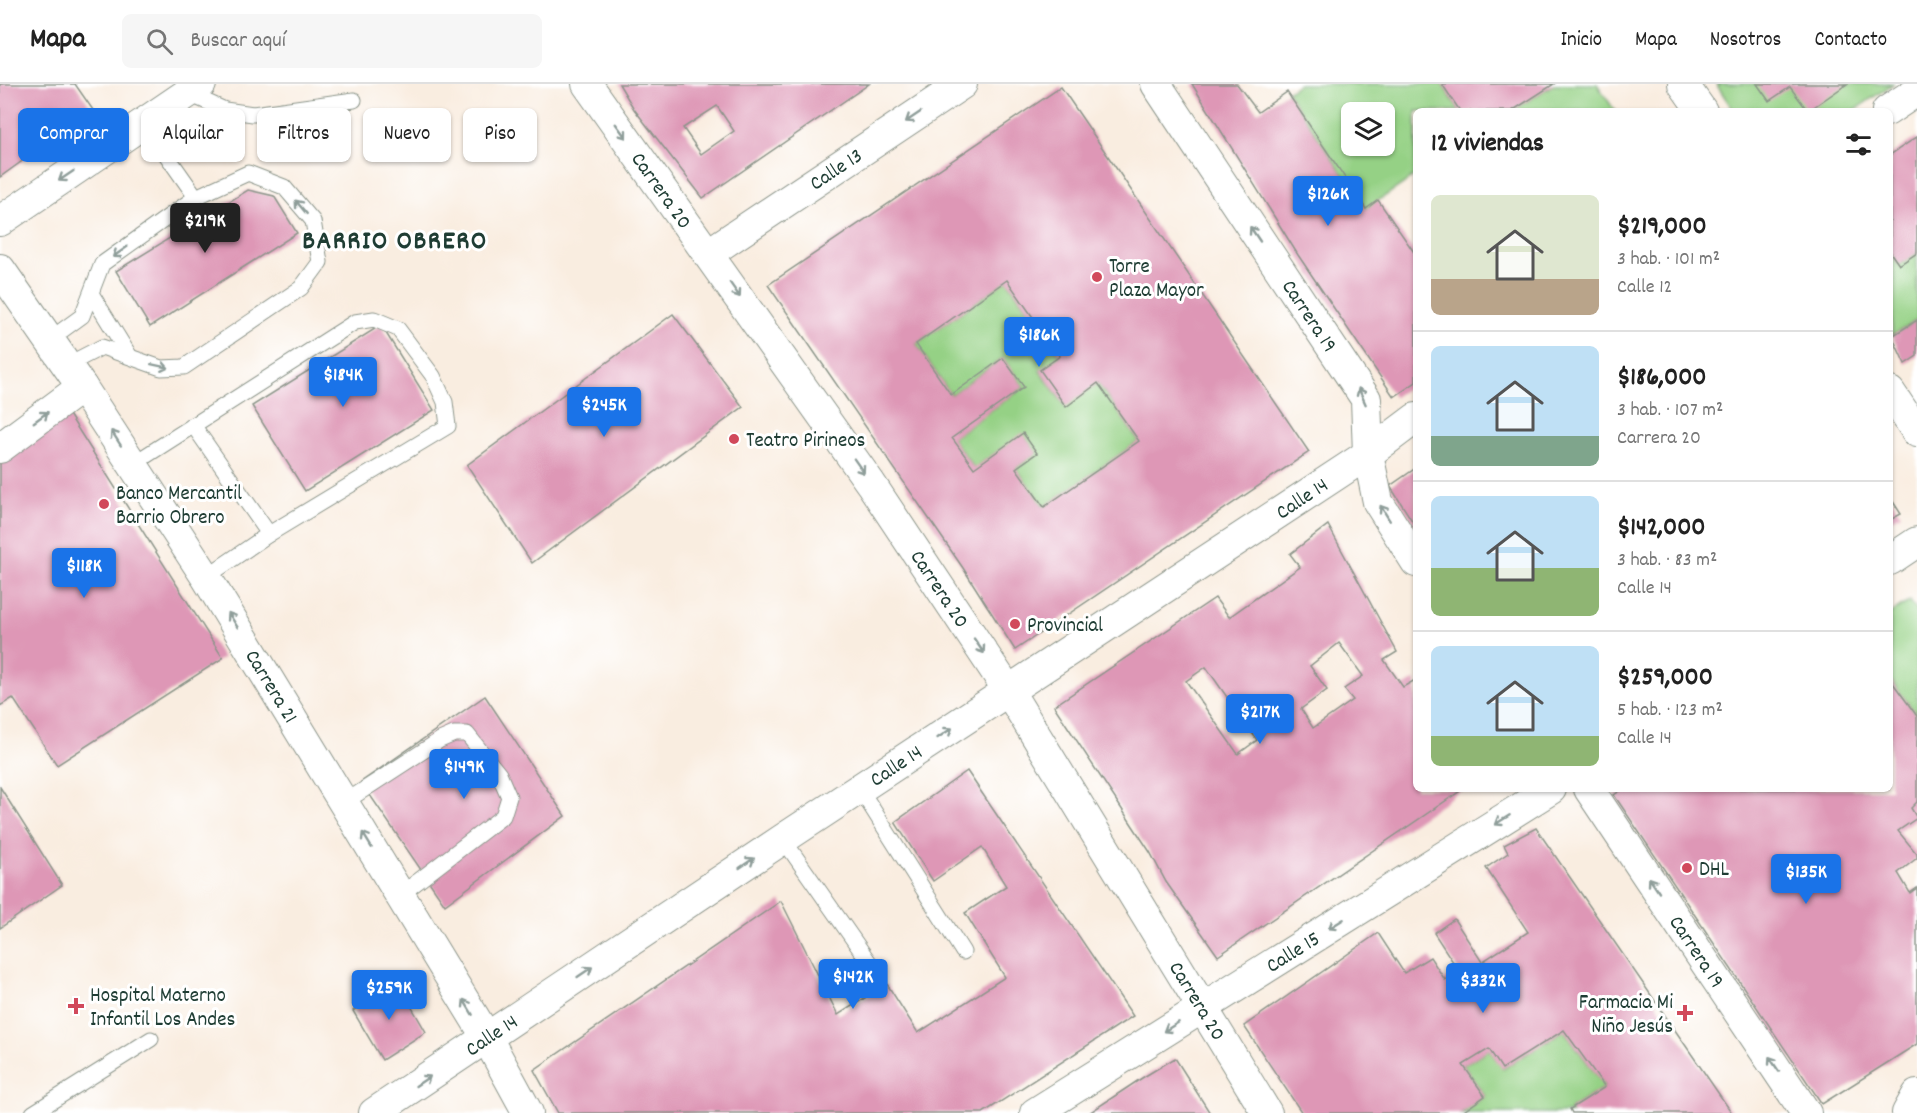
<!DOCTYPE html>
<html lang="es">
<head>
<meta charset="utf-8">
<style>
	body { margin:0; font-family:Dekko,sans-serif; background:#f6f6f6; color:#222; height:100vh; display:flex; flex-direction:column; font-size:22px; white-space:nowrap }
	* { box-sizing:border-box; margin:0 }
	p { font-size:20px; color:#767676 }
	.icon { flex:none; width:33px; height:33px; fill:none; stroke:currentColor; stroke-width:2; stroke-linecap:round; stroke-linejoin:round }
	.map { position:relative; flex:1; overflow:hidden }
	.details { position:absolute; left:1413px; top:24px; width:480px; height:684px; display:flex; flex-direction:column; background:#fff; border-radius:9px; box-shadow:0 2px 4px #0004 }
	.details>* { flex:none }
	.hud { position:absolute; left:18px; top:24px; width:570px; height:54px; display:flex; gap:12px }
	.tools { position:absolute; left:1341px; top:18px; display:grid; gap:12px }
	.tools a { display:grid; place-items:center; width:54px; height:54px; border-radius:9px; background:#fff; box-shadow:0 2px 4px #0004; font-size:30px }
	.price { position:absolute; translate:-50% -51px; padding:0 14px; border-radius:6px; background:#1a73e8; color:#fff; font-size:20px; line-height:39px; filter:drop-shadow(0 2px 3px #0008) }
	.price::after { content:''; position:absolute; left:50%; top:36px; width:18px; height:14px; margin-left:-9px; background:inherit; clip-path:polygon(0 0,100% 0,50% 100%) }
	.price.active { background:#222; color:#fff }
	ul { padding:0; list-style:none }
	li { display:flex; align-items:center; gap:18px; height:150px; padding:0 18px }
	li+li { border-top:2px solid #e0e0e0 }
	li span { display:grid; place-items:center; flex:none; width:168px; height:120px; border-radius:9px; color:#555 }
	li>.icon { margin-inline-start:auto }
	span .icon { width:72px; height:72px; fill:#fffc; stroke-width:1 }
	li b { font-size:26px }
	h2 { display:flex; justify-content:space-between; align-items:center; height:72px; padding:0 18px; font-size:26px }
	.pill { padding:0 21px; border-radius:9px; background:#fff; box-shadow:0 2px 4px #0004; font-size:21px; line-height:54px }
	.pill.active { background:#1a73e8; color:#fff }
	header { display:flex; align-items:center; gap:36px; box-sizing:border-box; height:84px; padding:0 30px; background:#fff; border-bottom:2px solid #e0e0e0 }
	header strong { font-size:28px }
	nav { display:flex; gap:33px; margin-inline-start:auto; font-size:21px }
	.search { width:420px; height:54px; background:#f6f6f6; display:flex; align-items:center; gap:15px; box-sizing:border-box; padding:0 21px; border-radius:9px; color:#767676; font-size:22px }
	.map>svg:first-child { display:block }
</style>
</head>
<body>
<header>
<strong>Mapa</strong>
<div class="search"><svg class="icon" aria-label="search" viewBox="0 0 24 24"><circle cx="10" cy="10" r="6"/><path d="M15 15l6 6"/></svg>Buscar aquí</div>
<nav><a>Inicio</a><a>Mapa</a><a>Nosotros</a><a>Contacto</a></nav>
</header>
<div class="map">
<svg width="1917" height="1029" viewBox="0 0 1917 1029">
	<rect width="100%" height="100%" fill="#fff"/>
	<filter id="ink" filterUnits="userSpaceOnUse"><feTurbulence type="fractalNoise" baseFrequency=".0167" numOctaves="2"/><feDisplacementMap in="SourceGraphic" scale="12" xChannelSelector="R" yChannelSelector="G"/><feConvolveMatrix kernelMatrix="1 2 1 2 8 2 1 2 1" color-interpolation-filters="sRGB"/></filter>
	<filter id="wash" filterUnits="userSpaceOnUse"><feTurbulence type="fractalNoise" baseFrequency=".008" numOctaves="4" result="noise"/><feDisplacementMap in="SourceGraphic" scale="24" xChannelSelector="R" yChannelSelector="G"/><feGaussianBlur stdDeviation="1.35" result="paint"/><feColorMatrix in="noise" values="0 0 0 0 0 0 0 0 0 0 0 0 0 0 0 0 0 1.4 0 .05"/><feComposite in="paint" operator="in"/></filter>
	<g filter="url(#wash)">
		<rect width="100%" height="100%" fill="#f9ede0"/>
		<g fill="#95d185" stroke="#5a875c" stroke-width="1.5" fill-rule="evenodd">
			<path d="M 1299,0 L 1442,0 L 1460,27 L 1416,27 L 1416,91 L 1366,125 L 1287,8 ZM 1352,28 L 1384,28 L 1384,62 L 1352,62 Z"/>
			<path d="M 1554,0 L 1597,0 L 1615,27 L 1512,27 Z"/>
			<path d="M 1716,0 L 1893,0 L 1853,27 L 1734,27 Z"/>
			<path d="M 1890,168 L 1899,181 L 1917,169 L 1917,236 L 1892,252 Z"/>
			<path d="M 1007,196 L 1060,272 L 1040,287 L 1065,322 L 1098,299 L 1139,357 L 1044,423 L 1016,384 L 1037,369 L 1023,350 L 974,384 L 952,354 L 1024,303 L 1003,274 L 951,311 L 916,260 Z"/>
			<path d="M 1910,517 L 1917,527 L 1917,632 L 1890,595 L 1890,530 Z"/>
			<path d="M 1564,946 L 1605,1003 L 1570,1025 L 1572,1029 L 1461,1029 L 1485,1012 L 1463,981 L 1489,965 L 1503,985 Z"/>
		</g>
		<g id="blocks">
			<g fill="#de97b6" fill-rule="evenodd">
				<path d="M 0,0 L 75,0 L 93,26 L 0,93 Z"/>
				<path d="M 619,0 L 869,0 L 703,114 L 634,25 ZM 717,22 L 734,47 L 701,70 L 683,44 Z"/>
				<path d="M 1192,0 L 1237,0 L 1258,28 L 1287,8 L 1366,125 L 1378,116 L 1416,171 L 1416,298 L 1394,313 L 1298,171 Z"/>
				<path d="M 1442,0 L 1554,0 L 1512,27 L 1460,27 Z"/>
				<path d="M 1757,0 L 1847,0 L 1808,27 L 1790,3 L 1769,17 Z"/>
				<path d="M 1061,3 L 1309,368 L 1015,566 L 963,484 L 768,201 ZM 1007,196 L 1060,272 L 1040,286 L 1066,323 L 1098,299 L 1139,357 L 1044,423 L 1016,384 L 1037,369 L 1023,349 L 974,384 L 952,354 L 1024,303 L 1003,274 L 951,311 L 916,260 Z"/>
				<path d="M 1917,53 L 1917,169 L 1899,181 L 1890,168 L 1890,71 Z"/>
				<path d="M 248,106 L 274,112 L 297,149 L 150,243 L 116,187 Z"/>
				<path d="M 673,230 L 743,323 L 532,479 L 467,381 Z"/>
				<path d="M 1917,236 L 1917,272 L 1905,280 L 1892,252 Z"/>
				<path d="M 381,241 L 434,326 L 305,407 L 252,322 Z"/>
				<path d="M 68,329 L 223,574 L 57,681 L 13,614 L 0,622 L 0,379 Z"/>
				<path d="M 1416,384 L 1416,443 L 1390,402 Z"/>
				<path d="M 1890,413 L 1901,430 L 1890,436 Z"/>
				<path d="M 1328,441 L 1397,568 L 1384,576 L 1403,603 L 1415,596 L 1416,599 L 1416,705 L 1463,705 L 1218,872 L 1166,798 L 1150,768 L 1054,622 L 1215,514 L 1229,533 L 1300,483 L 1290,470 ZM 1339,559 L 1363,592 L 1344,605 L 1353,616 L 1313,644 L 1301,625 L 1327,606 L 1310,582 ZM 1206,583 L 1257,656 L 1238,670 L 1186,597 Z"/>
				<path d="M 1890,595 L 1917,632 L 1917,718 L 1911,724 L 1917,734 L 1898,747 L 1917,770 L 1917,774 L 1898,789 L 1910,809 L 1917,804 L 1917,960 L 1822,1020 L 1614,711 L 1623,705 L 1890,705 Z"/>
				<path d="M 485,612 L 565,732 L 445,821 L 361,698 Z"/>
				<path d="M 967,687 L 1133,932 L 983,1029 L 558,1029 L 534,986 L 781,817 L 838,931 L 887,900 L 918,949 L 1005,893 L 965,829 L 1006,802 L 982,763 L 933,797 L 895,738 Z"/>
				<path d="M 0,703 L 62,801 L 0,844 Z"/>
				<path d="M 1536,744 L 1732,1029 L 1572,1029 L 1570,1025 L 1605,1003 L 1564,946 L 1502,985 L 1489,965 L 1463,981 L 1485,1012 L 1461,1029 L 1302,1029 L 1244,942 L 1378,849 L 1404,889 L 1430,873 L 1445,896 L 1459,887 L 1434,849 L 1454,835 L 1482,878 L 1528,848 L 1486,784 L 1508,769 L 1504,761 Z"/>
				<path d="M 396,896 L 426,948 L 382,976 L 353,927 Z"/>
				<path d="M 1175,974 L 1210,1029 L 1089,1029 L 1142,994 Z"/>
			</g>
		</g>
	</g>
	<g filter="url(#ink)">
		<use href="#blocks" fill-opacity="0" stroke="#8c958a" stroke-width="1.5"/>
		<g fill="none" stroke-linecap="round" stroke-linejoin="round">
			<defs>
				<g id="lane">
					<path d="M 187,9 L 225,26 L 253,30 L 354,16"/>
					<path d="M 144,39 L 196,113"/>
					<path d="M 92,211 L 129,271"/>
					<path d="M 49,256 L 82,232 L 102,180 L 196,113 L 248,89 L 284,103 L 313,137 L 320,178 L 301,204 L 184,283 L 161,284 L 102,263 L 67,281"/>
					<path d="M 193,341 L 269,450"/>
					<path d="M 133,380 L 355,238 L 374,235 L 398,245 L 433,292 L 445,318 L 448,342 L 269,450 L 206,493"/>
					<path d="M 860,705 L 963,868"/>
					<path d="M 345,718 L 440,656 L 454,650 L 467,650 L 499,690 L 509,713 L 503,732 L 400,811"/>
					<path d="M 783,755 L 876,888"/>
					<path d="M 33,1029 L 151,955"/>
				</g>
				<g id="street">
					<path id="s1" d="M 587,0 L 871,400 L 1008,606 L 1267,1029"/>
					<path id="s2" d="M 1156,0 L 1366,315 L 1368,370 L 1378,418 L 1416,478"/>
					<path d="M 1683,0 L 1702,27"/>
					<path d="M 1887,27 L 1917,7"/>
					<path d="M 0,137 L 201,0"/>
					<path id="s3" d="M 709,169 L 962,0"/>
					<path id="s4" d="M 0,185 L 82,303 L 206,493 L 487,954 L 528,1029"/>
					<path d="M 1890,308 L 1917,348"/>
					<path d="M 0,364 L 82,303"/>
					<path d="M 1890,476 L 1917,458"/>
					<path id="s5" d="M 1589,705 L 1806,1029"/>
					<path id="s6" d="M 374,1029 L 783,755 L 1368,370 L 1416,334"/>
					<path id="s7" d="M 1035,1029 L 1551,705"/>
					<path d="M 1907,1029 L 1917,1011"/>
				</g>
			</defs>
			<use href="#lane" stroke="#8c958a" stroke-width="17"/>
			<use href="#street" stroke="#8c958a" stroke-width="32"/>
			<use href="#lane" stroke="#fff" stroke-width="15"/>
			<use href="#street" stroke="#fff" stroke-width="30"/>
		</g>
		<defs><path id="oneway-shaft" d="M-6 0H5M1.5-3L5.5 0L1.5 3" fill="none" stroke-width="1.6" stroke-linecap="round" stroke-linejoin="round" transform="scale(1.5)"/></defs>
		<g stroke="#8f9e9a">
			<use href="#oneway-shaft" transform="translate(913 33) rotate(146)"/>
			<use href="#oneway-shaft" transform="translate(621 47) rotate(54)"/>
			<use href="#oneway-shaft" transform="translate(66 92) rotate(146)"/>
			<use href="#oneway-shaft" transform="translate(301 123) rotate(-130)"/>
			<use href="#oneway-shaft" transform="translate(1255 150) rotate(-124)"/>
			<use href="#oneway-shaft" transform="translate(120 168) rotate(145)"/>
			<use href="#oneway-shaft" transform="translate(735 206) rotate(55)"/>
			<use href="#oneway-shaft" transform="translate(160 282) rotate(12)"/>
			<use href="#oneway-shaft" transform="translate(1362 312) rotate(-114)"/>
			<use href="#oneway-shaft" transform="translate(41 333) rotate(-36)"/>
			<use href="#oneway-shaft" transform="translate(116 354) rotate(-123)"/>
			<use href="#oneway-shaft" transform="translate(859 382) rotate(55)"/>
			<use href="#oneway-shaft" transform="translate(1385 429) rotate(-122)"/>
			<use href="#oneway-shaft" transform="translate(233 536) rotate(-122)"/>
			<use href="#oneway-shaft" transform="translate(979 562) rotate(56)"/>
			<use href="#oneway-shaft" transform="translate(945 649) rotate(-34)"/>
			<use href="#oneway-shaft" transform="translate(1502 736) rotate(148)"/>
			<use href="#oneway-shaft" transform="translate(367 756) rotate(-121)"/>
			<use href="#oneway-shaft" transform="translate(747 779) rotate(-34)"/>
			<use href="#oneway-shaft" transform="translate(1654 801) rotate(-124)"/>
			<use href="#oneway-shaft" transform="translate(1336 840) rotate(148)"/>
			<use href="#oneway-shaft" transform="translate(585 888) rotate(-34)"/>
			<use href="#oneway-shaft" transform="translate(468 923) rotate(-121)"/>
			<use href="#oneway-shaft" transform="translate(1171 943) rotate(148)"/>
			<use href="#oneway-shaft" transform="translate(1774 980) rotate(-124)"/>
			<use href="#oneway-shaft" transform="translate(423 997) rotate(-34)"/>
		</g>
	</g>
	<g fill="#d1495b" stroke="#fff" stroke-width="2">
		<circle cx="1097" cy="193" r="6"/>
		<circle cx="734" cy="355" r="6"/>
		<circle cx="104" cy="420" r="6"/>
		<circle cx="1015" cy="540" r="6"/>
		<circle cx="1687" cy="784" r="6"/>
		<path d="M73 913h6v6h6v6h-6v6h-6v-6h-6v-6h6z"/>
		<path d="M1682 920h6v6h6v6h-6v6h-6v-6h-6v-6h6z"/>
	</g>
	<g text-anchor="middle" stroke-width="6" stroke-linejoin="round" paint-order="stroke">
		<g font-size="21" fill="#1f3d34" stroke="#fff">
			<text dy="7" stroke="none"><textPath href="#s3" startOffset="152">Calle 13</textPath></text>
			<text dy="7" stroke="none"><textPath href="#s1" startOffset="130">Carrera 20</textPath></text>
			<text dy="7" stroke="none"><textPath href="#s2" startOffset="278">Carrera 19</textPath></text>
			<text dy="7" stroke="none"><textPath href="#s6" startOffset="1113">Calle 14</textPath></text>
			<text dy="7" stroke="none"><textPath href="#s1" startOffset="616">Carrera 20</textPath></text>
			<text dy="7" stroke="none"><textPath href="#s4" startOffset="498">Carrera 21</textPath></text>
			<text dy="7" stroke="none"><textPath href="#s6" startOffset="627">Calle 14</textPath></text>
			<text dy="7" stroke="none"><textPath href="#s7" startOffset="304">Calle 15</textPath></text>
			<text dy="7" stroke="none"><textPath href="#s5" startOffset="195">Carrera 19</textPath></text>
			<text dy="7" stroke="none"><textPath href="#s1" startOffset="1102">Carrera 20</textPath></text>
			<text dy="7" stroke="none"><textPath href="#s6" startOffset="141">Calle 14</textPath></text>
		</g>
		<g font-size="21" fill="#1f3d34" stroke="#fff" text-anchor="start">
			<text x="1109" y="188">Torre<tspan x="1109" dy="24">Plaza Mayor</tspan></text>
			<text x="746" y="362">Teatro Pirineos</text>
			<text x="116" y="415">Banco Mercantil<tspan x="116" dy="24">Barrio Obrero</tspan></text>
			<text x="1027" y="547">Provincial</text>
			<text x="1699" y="791">DHL</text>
			<text x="90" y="917">Hospital Materno<tspan x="90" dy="24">Infantil Los Andes</tspan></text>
			<text x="1673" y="924" text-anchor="end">Farmacia Mi<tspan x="1673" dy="24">Niño Jesús</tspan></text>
		</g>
		<g font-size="27" font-weight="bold" letter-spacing="1.5" fill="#1f3d34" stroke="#fff">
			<text x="395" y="164">BARRIO OBRERO</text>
		</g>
	</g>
</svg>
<div class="tools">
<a><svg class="icon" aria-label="layers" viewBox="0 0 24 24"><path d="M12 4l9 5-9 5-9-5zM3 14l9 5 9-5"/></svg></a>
</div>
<b class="price" style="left:1328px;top:143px">$126K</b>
<b class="price active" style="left:205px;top:170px">$219K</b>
<b class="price" style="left:1039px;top:284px">$186K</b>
<b class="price" style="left:343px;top:324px">$184K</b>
<b class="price" style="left:604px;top:354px">$245K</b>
<b class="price" style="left:84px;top:515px">$118K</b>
<b class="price" style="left:1260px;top:661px">$217K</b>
<b class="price" style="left:464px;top:716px">$149K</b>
<b class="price" style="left:1806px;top:821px">$135K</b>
<b class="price" style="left:853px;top:926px">$142K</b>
<b class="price" style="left:1483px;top:930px">$332K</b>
<b class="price" style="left:389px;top:937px">$259K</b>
<div class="hud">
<a class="pill active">Comprar</a>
<a class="pill">Alquilar</a>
<a class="pill">Filtros</a>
<a class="pill">Nuevo</a>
<a class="pill">Piso</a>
</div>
<section class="details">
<h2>12 viviendas<svg class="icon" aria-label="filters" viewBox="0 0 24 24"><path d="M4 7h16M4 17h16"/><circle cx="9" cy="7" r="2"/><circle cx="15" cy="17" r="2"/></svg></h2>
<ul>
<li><span style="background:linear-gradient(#dfe7d0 70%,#b9a48a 0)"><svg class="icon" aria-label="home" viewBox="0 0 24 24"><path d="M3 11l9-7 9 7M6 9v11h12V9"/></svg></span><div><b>$219,000</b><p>3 hab. · 101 m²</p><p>Calle 12</p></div></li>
<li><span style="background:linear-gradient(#bfe0f5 75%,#7fa58c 0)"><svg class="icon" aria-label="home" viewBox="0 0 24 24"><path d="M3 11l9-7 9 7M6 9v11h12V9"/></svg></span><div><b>$186,000</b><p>3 hab. · 107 m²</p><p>Carrera 20</p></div></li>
<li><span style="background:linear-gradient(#bfe0f5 60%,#8fb573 0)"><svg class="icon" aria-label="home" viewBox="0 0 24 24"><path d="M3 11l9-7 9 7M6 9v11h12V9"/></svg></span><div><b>$142,000</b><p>3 hab. · 83 m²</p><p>Calle 14</p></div></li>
<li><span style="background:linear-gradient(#bfe0f5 75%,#8fb573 0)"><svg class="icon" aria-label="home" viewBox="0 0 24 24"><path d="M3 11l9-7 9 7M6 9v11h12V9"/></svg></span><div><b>$259,000</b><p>5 hab. · 123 m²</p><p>Calle 14</p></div></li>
</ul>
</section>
</div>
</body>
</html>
